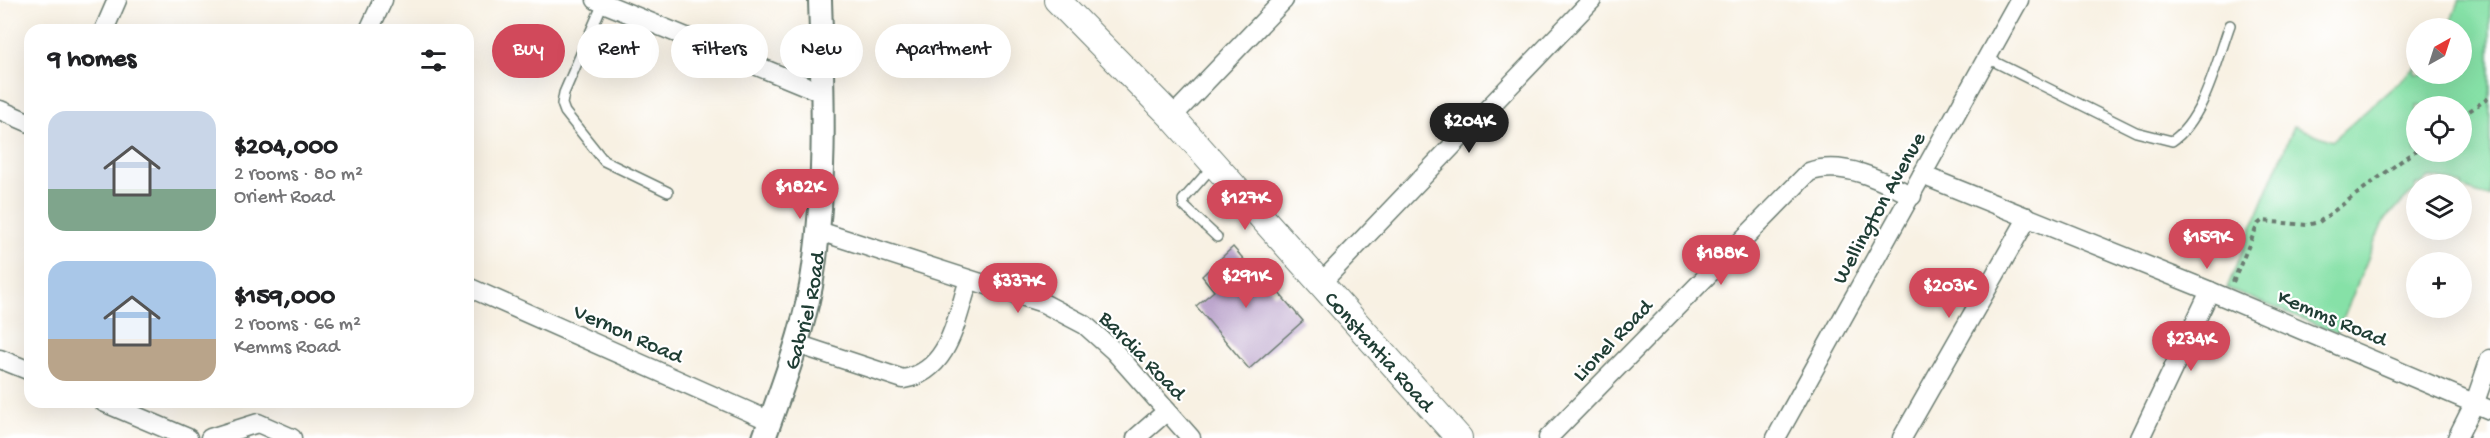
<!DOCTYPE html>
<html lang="en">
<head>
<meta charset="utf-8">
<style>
	body { margin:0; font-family:"Gochi Hand",sans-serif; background:#f6f6f6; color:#202124; height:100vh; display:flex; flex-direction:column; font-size:22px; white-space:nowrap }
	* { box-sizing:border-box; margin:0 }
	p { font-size:20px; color:#757577 }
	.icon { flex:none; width:33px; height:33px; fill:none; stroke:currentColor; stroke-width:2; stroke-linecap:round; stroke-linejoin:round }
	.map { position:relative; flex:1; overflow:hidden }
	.details { position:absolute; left:24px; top:24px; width:450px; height:384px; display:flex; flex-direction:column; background:#fff; border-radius:18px; box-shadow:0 6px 24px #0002 }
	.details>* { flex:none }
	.banner { position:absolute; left:492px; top:24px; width:570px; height:54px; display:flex; gap:12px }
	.needle { width:39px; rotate:39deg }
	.buttons { position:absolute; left:2406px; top:18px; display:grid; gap:12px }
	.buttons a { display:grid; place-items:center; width:66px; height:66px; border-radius:50%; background:#fff; box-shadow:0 6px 24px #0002; font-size:30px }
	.price { position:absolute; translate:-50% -51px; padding:0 14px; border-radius:21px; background:#d1495b; color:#fff; font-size:20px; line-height:39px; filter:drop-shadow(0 2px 3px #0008) }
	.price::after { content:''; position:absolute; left:50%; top:36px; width:18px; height:14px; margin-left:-9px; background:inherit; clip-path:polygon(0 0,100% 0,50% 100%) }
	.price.on { background:#222; color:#fff }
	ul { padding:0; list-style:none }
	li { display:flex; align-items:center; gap:18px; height:150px; padding:0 24px }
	li span { display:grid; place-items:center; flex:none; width:168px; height:120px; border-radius:18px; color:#555 }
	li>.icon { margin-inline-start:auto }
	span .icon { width:72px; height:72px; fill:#fffc; stroke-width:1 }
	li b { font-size:26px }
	h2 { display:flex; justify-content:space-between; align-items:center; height:72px; padding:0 24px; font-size:26px }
	.tag { padding:0 21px; border-radius:27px; background:#fff; box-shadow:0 6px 24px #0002; font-size:21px; line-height:54px }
	.tag.on { background:#d1495b; color:#fff }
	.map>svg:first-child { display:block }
</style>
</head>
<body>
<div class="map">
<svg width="2490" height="438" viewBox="0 0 2490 438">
	<rect width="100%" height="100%" fill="#fff"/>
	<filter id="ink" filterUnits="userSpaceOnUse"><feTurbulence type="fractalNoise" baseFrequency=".0167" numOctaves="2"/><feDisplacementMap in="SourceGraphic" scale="12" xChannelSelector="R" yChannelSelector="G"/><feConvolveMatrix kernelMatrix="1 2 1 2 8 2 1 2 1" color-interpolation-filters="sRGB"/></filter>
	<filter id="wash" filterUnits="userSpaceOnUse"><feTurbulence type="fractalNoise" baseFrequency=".008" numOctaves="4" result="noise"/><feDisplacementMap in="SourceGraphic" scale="24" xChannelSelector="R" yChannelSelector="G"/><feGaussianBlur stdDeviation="1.35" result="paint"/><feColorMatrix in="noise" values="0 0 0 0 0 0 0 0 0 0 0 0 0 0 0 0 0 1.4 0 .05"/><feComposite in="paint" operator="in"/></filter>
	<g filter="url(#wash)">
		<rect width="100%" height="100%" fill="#f8f1e3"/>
		<path fill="#86e1a7" stroke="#528f6e" stroke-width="1.5" fill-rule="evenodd" d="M 2459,0 L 2490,0 L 2490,197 L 2462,188 L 2462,184 L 2429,177 L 2421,184 L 2416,184 L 2416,189 L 2384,220 L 2337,333 L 2227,288 L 2294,126 L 2332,141 L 2416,67 L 2416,74 L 2462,74 L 2462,28 L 2448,28 ZM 2416,106 L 2462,106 L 2462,152 L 2416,152 Z"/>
		<g id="blocks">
			<path fill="#bca5cc" d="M 1233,247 L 1275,295 L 1278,292 L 1303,321 L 1249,369 L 1196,306 L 1214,291 L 1202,276 Z"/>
		</g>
	</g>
	<g filter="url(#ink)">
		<use href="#blocks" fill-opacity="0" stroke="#6b7c71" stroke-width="1.5"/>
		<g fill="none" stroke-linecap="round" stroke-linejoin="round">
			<defs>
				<g id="service">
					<path d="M 603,3 L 564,93 L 562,104 L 565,112 L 604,161 L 668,192"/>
					<path d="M 1987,58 L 2136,132 L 2172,141 C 2204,120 2217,60 2230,25"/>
					<path d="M 1213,166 L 1183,200 L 1184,206 L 1217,237"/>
				</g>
				<g id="minor">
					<path d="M 596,0 L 823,93"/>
					<path d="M 104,30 L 117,0"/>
					<path d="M 369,30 L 383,0"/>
					<path d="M 0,110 L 30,123"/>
					<path d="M 1172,117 L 1284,0"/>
					<path d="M 1922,175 L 2210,291 L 2490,410"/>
					<path d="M 819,231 L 1043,303 L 1085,325 L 1114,351 L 1191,438"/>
					<path d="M 1321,283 L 1592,0"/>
					<path d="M 468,287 L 770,421"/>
					<path d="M 797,344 L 903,379 C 950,372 956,318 969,280"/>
					<path d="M 0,359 L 30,371"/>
					<path d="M 103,402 L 188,438"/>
					<path d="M 210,438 L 258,423 L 292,438"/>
					<path d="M 1136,438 L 1167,411"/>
					<path d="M 1548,438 L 1809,172 C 1843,160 1882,180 1912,196"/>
					<path d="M 1776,438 L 2019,0"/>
					<path d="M 1902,438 L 2028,217"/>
					<path d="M 2140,438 L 2210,291"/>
					<path d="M 2457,438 L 2475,402 L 2490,359"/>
				</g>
				<g id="tertiary">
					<path id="s1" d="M 764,438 C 782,388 801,338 811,286 C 827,191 823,95 820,0"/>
				</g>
				<g id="secondary">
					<path id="s2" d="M 1057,0 L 1172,117 L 1459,438"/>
				</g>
			</defs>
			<use href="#service" stroke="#6b7c71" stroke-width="12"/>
			<use href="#minor" stroke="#6b7c71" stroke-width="21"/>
			<use href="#tertiary" stroke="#6b7c71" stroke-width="26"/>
			<use href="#secondary" stroke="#6b7c71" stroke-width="28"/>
			<g stroke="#6b7c71" stroke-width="4" stroke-dasharray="4.5 4.5" stroke-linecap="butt">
				<path d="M 2462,116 L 2490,97"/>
				<path d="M 2233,282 L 2258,224 L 2262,221 L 2307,225 L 2319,222 L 2416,150"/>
			</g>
			<use href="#service" stroke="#fff" stroke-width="9"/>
			<use href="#minor" stroke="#fff" stroke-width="18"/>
			<use href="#tertiary" stroke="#fff" stroke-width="22"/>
			<use href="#secondary" stroke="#fff" stroke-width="26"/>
		</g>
	</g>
	<g text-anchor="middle" stroke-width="4.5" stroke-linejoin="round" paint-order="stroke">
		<g font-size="22" fill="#1f3d34" stroke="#fff">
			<text transform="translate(1877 207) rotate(-61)" y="8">Wellington Avenue</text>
			<text dy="8" stroke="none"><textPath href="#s1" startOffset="134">Gabriel Road</textPath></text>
			<text transform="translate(2333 316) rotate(23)" y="8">Kemms Road</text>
			<text transform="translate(629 332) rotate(24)" y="8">Vernon Road</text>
			<text transform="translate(1611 339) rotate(-46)" y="8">Lionel Road</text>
			<text dy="8" stroke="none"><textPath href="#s2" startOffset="477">Constantia Road</textPath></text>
			<text transform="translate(1144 354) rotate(46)" y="8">Bardia Road</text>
		</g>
	</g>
</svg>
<div class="buttons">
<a><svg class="needle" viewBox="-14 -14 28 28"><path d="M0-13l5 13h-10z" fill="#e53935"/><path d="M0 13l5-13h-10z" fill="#757577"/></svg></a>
<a><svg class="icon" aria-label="locate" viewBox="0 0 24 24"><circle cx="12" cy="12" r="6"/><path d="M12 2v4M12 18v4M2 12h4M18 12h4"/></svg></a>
<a><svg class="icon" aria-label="layers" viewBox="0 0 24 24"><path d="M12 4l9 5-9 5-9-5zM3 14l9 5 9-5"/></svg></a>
<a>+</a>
</div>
<b class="price on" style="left:1469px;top:154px">$204K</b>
<b class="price" style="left:800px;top:220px">$182K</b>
<b class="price" style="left:1245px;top:231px">$127K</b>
<b class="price" style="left:2207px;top:270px">$159K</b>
<b class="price" style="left:1721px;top:286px">$188K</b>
<b class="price" style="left:1246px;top:309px">$291K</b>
<b class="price" style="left:1018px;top:314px">$337K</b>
<b class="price" style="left:1949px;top:319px">$203K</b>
<b class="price" style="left:2191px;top:372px">$234K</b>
<div class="banner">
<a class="tag on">Buy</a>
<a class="tag">Rent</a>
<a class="tag">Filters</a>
<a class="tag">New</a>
<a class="tag">Apartment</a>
</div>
<section class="details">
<h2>9 homes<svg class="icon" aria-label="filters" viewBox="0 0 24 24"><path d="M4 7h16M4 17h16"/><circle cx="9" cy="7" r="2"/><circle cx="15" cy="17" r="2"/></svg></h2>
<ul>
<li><span style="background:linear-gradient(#c9d6e8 65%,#7fa58c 0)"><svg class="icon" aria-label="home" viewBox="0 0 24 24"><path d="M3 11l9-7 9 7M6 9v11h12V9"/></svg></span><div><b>$204,000</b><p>2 rooms · 80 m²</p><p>Orient Road</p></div></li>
<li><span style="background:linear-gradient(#a9c7e8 65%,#b9a48a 0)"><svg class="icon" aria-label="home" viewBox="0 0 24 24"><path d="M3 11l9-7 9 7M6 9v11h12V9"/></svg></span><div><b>$159,000</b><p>2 rooms · 66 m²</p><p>Kemms Road</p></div></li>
</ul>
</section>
</div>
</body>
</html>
